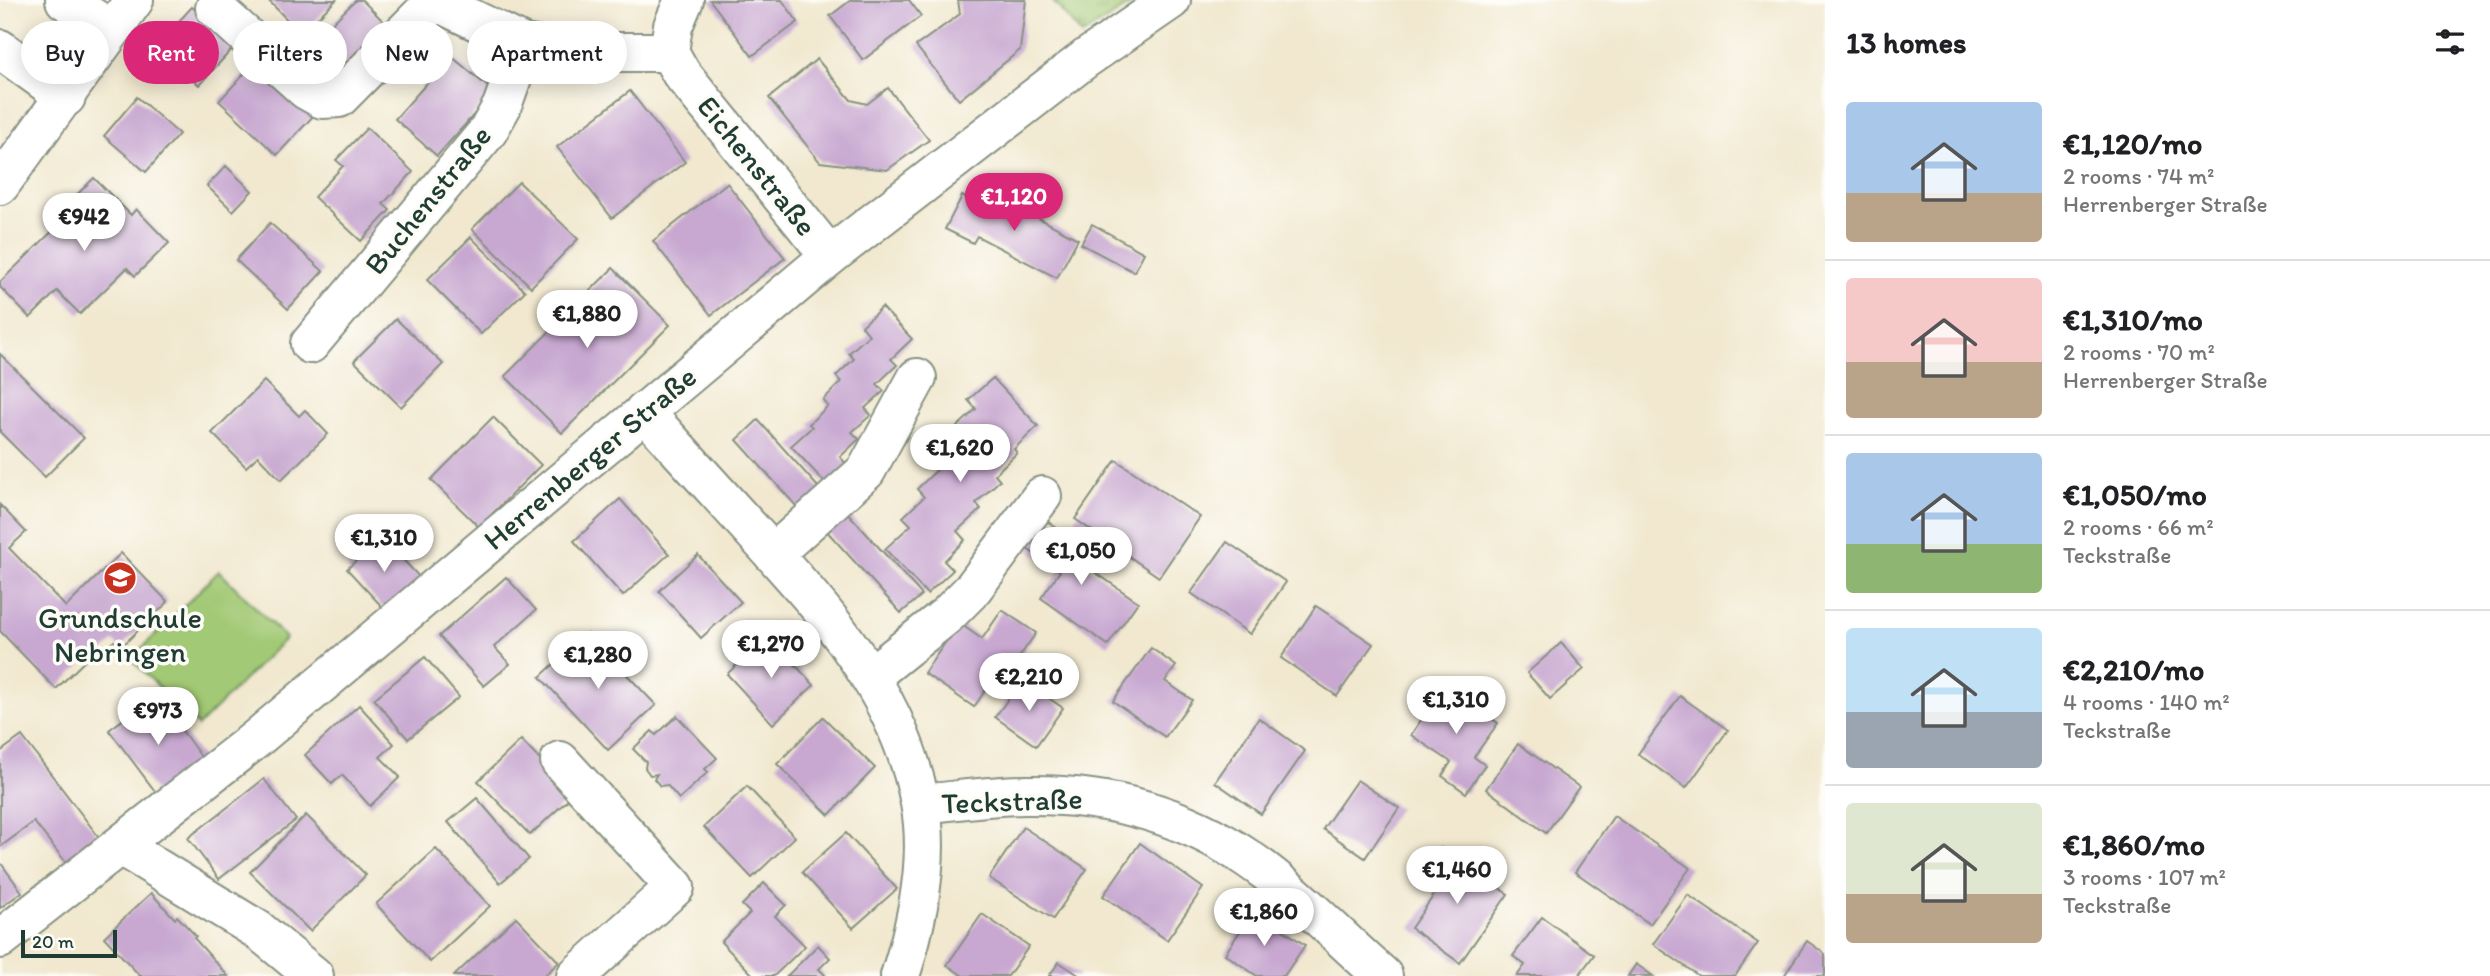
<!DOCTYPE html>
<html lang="en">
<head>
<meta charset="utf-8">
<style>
	body { margin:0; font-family:Itim,sans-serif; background:#f6f6f6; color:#202124; height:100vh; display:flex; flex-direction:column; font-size:26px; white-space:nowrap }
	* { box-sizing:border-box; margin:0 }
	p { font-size:23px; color:#757577 }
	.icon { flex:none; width:38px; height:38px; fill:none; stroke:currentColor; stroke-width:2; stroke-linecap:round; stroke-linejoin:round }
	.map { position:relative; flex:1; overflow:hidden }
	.side { display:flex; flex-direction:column; background:#fff; width:665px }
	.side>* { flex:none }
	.guide { position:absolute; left:21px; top:21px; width:665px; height:63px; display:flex; gap:14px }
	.scale { position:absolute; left:21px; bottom:18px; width:96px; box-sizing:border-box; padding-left:7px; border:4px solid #1f3d34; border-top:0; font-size:19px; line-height:24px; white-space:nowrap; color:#1f3d34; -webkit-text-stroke:5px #fdfcf7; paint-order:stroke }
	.price { position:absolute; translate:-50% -60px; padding:0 16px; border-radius:24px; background:#fff; color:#222; font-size:23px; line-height:46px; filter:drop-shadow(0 2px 4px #0008) }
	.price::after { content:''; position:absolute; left:50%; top:42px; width:21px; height:16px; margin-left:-10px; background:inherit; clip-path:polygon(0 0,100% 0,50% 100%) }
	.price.current { background:#db2777; color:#fff }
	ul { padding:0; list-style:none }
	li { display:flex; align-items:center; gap:21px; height:175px; padding:0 21px }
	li+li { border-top:2px solid #e0e0e0 }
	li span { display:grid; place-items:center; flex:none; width:196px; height:140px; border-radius:7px; color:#555 }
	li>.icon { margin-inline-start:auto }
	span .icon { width:84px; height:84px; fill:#fffc; stroke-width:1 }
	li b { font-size:30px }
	h2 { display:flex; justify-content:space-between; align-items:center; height:84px; padding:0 21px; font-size:30px }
	.chip { padding:0 24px; border-radius:32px; background:#fff; box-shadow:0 4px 18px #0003; font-size:24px; line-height:63px }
	.chip.current { background:#db2777; color:#fff }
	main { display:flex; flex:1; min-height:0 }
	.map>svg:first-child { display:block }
</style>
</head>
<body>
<main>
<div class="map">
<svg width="1825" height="976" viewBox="0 0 1825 976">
	<defs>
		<pattern id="grass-tufts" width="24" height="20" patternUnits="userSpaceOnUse" patternTransform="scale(1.75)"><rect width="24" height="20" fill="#a2c974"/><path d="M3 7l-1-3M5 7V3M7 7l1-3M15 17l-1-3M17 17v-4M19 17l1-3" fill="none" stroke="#83a460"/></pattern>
	</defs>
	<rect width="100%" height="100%" fill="#fdfcf7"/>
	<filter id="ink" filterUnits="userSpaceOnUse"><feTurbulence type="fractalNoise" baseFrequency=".0143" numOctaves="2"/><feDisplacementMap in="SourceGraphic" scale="14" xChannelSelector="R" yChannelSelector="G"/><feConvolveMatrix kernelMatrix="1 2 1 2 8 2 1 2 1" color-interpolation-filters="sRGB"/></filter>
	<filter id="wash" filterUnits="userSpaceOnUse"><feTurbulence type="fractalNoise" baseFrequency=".00686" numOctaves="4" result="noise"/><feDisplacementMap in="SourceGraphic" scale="28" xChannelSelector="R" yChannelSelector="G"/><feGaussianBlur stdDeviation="1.57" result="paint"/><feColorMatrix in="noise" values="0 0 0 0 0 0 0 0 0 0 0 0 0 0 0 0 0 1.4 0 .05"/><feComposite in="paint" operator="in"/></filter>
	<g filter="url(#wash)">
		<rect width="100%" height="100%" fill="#f1e8cf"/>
		<path fill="url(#grass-tufts)" stroke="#608354" stroke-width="2" d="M 1052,0 L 1138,0 L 1082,35 Z"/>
		<path fill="#a2c974" stroke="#608354" stroke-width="2" d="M 219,571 L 286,638 L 198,726 L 131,659 Z"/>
		<g id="blocks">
			<g fill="#c8a8d1">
				<path d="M 268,0 L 336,0 L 301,34 Z"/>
				<path d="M 356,0 L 362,0 L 392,30 L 352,69 L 319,36 Z"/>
				<path d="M 710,0 L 782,0 L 798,22 L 752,56 Z"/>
				<path d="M 851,0 L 909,0 L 921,16 L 863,60 L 830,16 Z"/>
				<path d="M 958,0 L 1026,0 L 1020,50 L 959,100 L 916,46 L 960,14 Z"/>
				<path d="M 192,7 L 235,46 L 199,85 L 156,46 Z"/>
				<path d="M 451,56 L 494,92 L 437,156 L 395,119 Z"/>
				<path d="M 258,59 L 316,113 L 277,155 L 219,101 Z"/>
				<path d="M 817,59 L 851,100 L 867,104 L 888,88 L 929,140 L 887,170 L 820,162 L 769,98 Z"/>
				<path d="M 630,91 L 685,162 L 612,218 L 557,147 Z"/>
				<path d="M 137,97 L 179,134 L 146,172 L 104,136 Z"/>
				<path d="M 367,128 L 413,172 L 383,204 L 390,210 L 361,241 L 314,197 L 343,166 L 336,160 Z"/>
				<path d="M 226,166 L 252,191 L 233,211 L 207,186 Z"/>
				<path d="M 94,178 L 131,215 L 136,209 L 169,243 L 135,276 L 127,268 L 80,314 L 57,291 L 30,318 L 0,287 L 0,282 L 66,218 L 60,211 Z"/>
				<path d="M 519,182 L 578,239 L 531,287 L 472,229 Z"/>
				<path d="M 727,183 L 785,258 L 711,315 L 653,241 Z"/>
				<path d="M 962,196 L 989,210 L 997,196 L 1078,239 L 1057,278 L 977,236 L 973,243 L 945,229 Z"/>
				<path d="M 270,223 L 323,271 L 288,309 L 236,260 Z"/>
				<path d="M 1092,224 L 1144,253 L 1134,272 L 1081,244 Z"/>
				<path d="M 471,237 L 525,291 L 481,334 L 427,280 Z"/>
				<path d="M 613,268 L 670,325 L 562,433 L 505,376 Z"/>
				<path d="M 882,307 L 912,339 L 891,359 L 897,365 L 877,384 L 884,391 L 865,408 L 871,415 L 852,432 L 859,439 L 840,457 L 849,467 L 828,486 L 791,446 L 812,427 L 809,424 L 828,406 L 823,400 L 841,382 L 836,376 L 854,359 L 849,353 L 869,335 L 862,326 Z"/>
				<path d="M 396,319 L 443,364 L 401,407 L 354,361 Z"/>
				<path d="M 0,354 L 84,438 L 45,477 L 0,432 Z"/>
				<path d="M 993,378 L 1038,426 L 1014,449 L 1017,453 L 995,474 L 1000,480 L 976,503 L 981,509 L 957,531 L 965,540 L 944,561 L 953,570 L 927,594 L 885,549 L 911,525 L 903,517 L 924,497 L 917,489 L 941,466 L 935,459 L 959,436 L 954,430 L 976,409 L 968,400 Z"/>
				<path d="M 264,381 L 299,416 L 305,410 L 328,434 L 281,480 L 258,456 L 246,467 L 212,433 Z"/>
				<path d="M 493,417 L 541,465 L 479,527 L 431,480 Z"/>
				<path d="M 758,420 L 827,497 L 806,517 L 737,440 Z"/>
				<path d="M 1116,460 L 1200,517 L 1159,577 L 1075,519 Z"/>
				<path d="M 620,499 L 669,554 L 623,596 L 574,541 Z"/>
				<path d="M 0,505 L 26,532 L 9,548 L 66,607 L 121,553 L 168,602 L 120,648 L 114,641 L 97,657 L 93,653 L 56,689 L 0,631 Z"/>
				<path d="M 845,510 L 922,595 L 901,613 L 824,528 Z"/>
				<path d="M 1047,521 L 1084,548 L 1076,559 L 1138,602 L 1108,645 L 1041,598 L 1060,571 L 1027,549 Z"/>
				<path d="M 382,537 L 422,580 L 387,612 L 347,569 Z"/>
				<path d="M 1227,542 L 1286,582 L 1250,634 L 1191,593 Z"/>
				<path d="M 698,555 L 741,602 L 701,638 L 659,591 Z"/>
				<path d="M 506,577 L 536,610 L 494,647 L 510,664 L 484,686 L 439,636 Z"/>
				<path d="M 1316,606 L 1373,644 L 1337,696 L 1281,658 Z"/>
				<path d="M 1002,610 L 1036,633 L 1015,663 L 1007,658 L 974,707 L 924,673 L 959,623 L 982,639 Z"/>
				<path d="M 587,633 L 656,705 L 608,750 L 540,677 Z"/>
				<path d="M 768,636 L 814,685 L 773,724 L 727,674 Z"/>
				<path d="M 1561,643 L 1584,669 L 1550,699 L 1527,673 Z"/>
				<path d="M 1151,648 L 1176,666 L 1165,681 L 1192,700 L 1165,737 L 1113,701 Z"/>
				<path d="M 425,657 L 459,697 L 408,739 L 374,699 Z"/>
				<path d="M 1022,680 L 1063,708 L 1036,746 L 995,717 Z"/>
				<path d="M 1444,686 L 1498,723 L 1474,757 L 1485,765 L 1466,793 L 1442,776 L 1451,762 L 1411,735 Z"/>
				<path d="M 156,695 L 207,765 L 161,799 L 109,730 Z"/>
				<path d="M 1680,696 L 1728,730 L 1686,788 L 1638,754 Z"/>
				<path d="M 359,705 L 394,744 L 380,757 L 400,777 L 370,806 L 342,775 L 332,784 L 305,755 Z"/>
				<path d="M 677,716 L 717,758 L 705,769 L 708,772 L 679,799 L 667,785 L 660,786 L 654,779 L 657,774 L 650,775 L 645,768 L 646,762 L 633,749 L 652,731 L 656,735 Z"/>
				<path d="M 823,717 L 875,768 L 829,815 L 777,764 Z"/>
				<path d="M 1259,718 L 1305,751 L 1261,814 L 1215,782 Z"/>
				<path d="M 22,736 L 101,840 L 68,865 L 34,822 L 0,847 L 0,752 Z"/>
				<path d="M 521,740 L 573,795 L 530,835 L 478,781 Z"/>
				<path d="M 1518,744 L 1579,787 L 1546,833 L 1486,789 Z"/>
				<path d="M 264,779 L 296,820 L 219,879 L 188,838 Z"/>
				<path d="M 1357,780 L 1399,808 L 1365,858 L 1323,829 Z"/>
				<path d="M 747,786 L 795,837 L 752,878 L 704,827 Z"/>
				<path d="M 477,798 L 529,859 L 500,883 L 448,822 Z"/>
				<path d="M 306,815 L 366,875 L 310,931 L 250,872 Z"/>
				<path d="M 1614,816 L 1690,868 L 1650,924 L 1575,872 Z"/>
				<path d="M 1023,827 L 1087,869 L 1053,919 L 989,878 Z"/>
				<path d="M 846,833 L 897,889 L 853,928 L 802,872 Z"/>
				<path d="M 1140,843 L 1203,888 L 1167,940 L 1103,896 Z"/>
				<path d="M 1441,848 L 1508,894 L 1460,963 L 1411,928 L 1439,888 L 1421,876 Z"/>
				<path d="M 436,849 L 490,906 L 430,962 L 376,904 Z"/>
				<path d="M 0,862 L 22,892 L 0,908 Z"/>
				<path d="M 764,883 L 786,905 L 775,916 L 805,946 L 774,976 L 754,976 L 721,942 L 750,913 L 742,905 Z"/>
				<path d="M 151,893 L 175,919 L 177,916 L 196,936 L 194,938 L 228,976 L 140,976 L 104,937 Z"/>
				<path d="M 1688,895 L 1758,943 L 1735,976 L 1699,976 L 1653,944 Z"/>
				<path d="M 1254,910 L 1305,945 L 1284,976 L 1257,976 L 1225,954 Z"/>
				<path d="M 982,914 L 1029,946 L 1008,976 L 963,976 L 947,965 Z"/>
				<path d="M 516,917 L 559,962 L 544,976 L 454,976 Z"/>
				<path d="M 1542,917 L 1594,955 L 1578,976 L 1517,976 L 1525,965 L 1513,956 Z"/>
				<path d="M 1807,941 L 1825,954 L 1825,976 L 1784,976 Z"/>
				<path d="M 818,945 L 830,958 L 819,969 L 826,976 L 787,976 Z"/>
				<path d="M 1059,962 L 1080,976 L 1049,976 Z"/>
				<path d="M 1636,964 L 1653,976 L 1628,976 Z"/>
			</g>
		</g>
	</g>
	<g filter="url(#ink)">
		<use href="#blocks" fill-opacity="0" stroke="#889282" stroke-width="2"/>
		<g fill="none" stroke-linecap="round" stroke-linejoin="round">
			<defs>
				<g id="minor">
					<path d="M 65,0 L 112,30"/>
					<path d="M 433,0 L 524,44 L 567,52 L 669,52"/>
					<path d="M 684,0 L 673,26 L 669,52 L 681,73 L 830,256"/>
					<path d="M 215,8 L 306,90 L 322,99 L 339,98 L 435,1"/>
					<path d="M 0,49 L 66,97"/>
					<path d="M 0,185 L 134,0"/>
					<path d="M 310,344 L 488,131 L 502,106 L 524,44"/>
					<path d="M 644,411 C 681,453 718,493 755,534 C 827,613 900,694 920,803 C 931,858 917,923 900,976"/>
					<path d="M 773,554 L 866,471 L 917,378"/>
					<path d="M 871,676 L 947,615 L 971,591 L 1042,496"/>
					<path d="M 560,761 L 675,887 L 576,976"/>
					<path d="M 921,804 C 955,801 991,795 1026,795 C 1105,794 1181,813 1247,858 C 1296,891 1338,937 1383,976"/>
					<path d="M 121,846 L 258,930 L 314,976"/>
					<path d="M 0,939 L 256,739 L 830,256 L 1085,59 L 1171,0"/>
				</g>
			</defs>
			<use href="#minor" stroke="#889282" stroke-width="42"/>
			<use href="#minor" stroke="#fff" stroke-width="38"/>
		</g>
	</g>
	<defs>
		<symbol id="school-disc" viewBox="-11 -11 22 22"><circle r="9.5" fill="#c8321e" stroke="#fdfcf7"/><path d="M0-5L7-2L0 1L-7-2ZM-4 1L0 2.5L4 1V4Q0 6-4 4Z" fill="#fff"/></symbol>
	</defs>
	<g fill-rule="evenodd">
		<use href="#school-disc" x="101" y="559" width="38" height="38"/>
	</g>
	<g text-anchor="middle" stroke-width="7" stroke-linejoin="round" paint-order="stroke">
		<g font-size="30" fill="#1f3d34" stroke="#fdfcf7">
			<text transform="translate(757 166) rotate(51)" y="10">Eichenstraße</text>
			<text transform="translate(428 200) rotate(-51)" y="10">Buchenstraße</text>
			<text transform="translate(590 458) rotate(-40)" y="10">Herrenberger Straße</text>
			<text transform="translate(1012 801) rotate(-2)" y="10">Teckstraße</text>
		</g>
		<g font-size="30" fill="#1f3d34" stroke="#fdfcf7">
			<text x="120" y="628">Grundschule<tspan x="120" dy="34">Nebringen</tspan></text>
		</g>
	</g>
</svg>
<div class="scale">20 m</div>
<b class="price current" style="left:1014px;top:233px">€1,120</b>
<b class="price" style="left:84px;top:253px">€942</b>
<b class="price" style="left:587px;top:350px">€1,880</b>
<b class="price" style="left:960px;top:484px">€1,620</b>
<b class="price" style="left:384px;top:574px">€1,310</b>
<b class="price" style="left:1081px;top:587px">€1,050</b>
<b class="price" style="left:771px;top:680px">€1,270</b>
<b class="price" style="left:598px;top:691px">€1,280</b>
<b class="price" style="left:1029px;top:713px">€2,210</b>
<b class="price" style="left:1456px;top:736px">€1,310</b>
<b class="price" style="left:158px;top:747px">€973</b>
<b class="price" style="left:1457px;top:906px">€1,460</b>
<b class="price" style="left:1264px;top:948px">€1,860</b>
<div class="guide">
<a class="chip">Buy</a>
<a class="chip current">Rent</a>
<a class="chip">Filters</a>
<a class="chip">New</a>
<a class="chip">Apartment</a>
</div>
</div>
<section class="side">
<h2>13 homes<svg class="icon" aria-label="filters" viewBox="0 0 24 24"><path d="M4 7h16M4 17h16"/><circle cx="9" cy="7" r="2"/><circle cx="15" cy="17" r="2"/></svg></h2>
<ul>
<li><span style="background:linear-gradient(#a9c7e8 65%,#b9a48a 0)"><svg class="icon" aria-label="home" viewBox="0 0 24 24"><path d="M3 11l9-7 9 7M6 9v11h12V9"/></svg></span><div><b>€1,120/mo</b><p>2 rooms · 74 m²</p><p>Herrenberger Straße</p></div></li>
<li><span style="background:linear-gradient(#f6c9c9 60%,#b9a48a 0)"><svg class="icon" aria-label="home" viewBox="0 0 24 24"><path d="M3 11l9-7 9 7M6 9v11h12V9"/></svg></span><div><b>€1,310/mo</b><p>2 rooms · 70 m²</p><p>Herrenberger Straße</p></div></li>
<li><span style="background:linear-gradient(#a9c7e8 65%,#8fb573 0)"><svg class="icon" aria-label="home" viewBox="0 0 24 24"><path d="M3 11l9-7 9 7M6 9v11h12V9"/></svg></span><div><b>€1,050/mo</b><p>2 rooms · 66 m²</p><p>Teckstraße</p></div></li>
<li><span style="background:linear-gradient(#bfe0f5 60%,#9aa5b1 0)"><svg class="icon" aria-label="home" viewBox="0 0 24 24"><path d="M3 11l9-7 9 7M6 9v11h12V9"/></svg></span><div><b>€2,210/mo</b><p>4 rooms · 140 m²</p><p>Teckstraße</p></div></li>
<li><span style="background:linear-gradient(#dfe7d0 65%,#b9a48a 0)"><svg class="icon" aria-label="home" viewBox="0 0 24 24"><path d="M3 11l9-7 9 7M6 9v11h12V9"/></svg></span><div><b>€1,860/mo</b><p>3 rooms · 107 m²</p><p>Teckstraße</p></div></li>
</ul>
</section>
</main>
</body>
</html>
